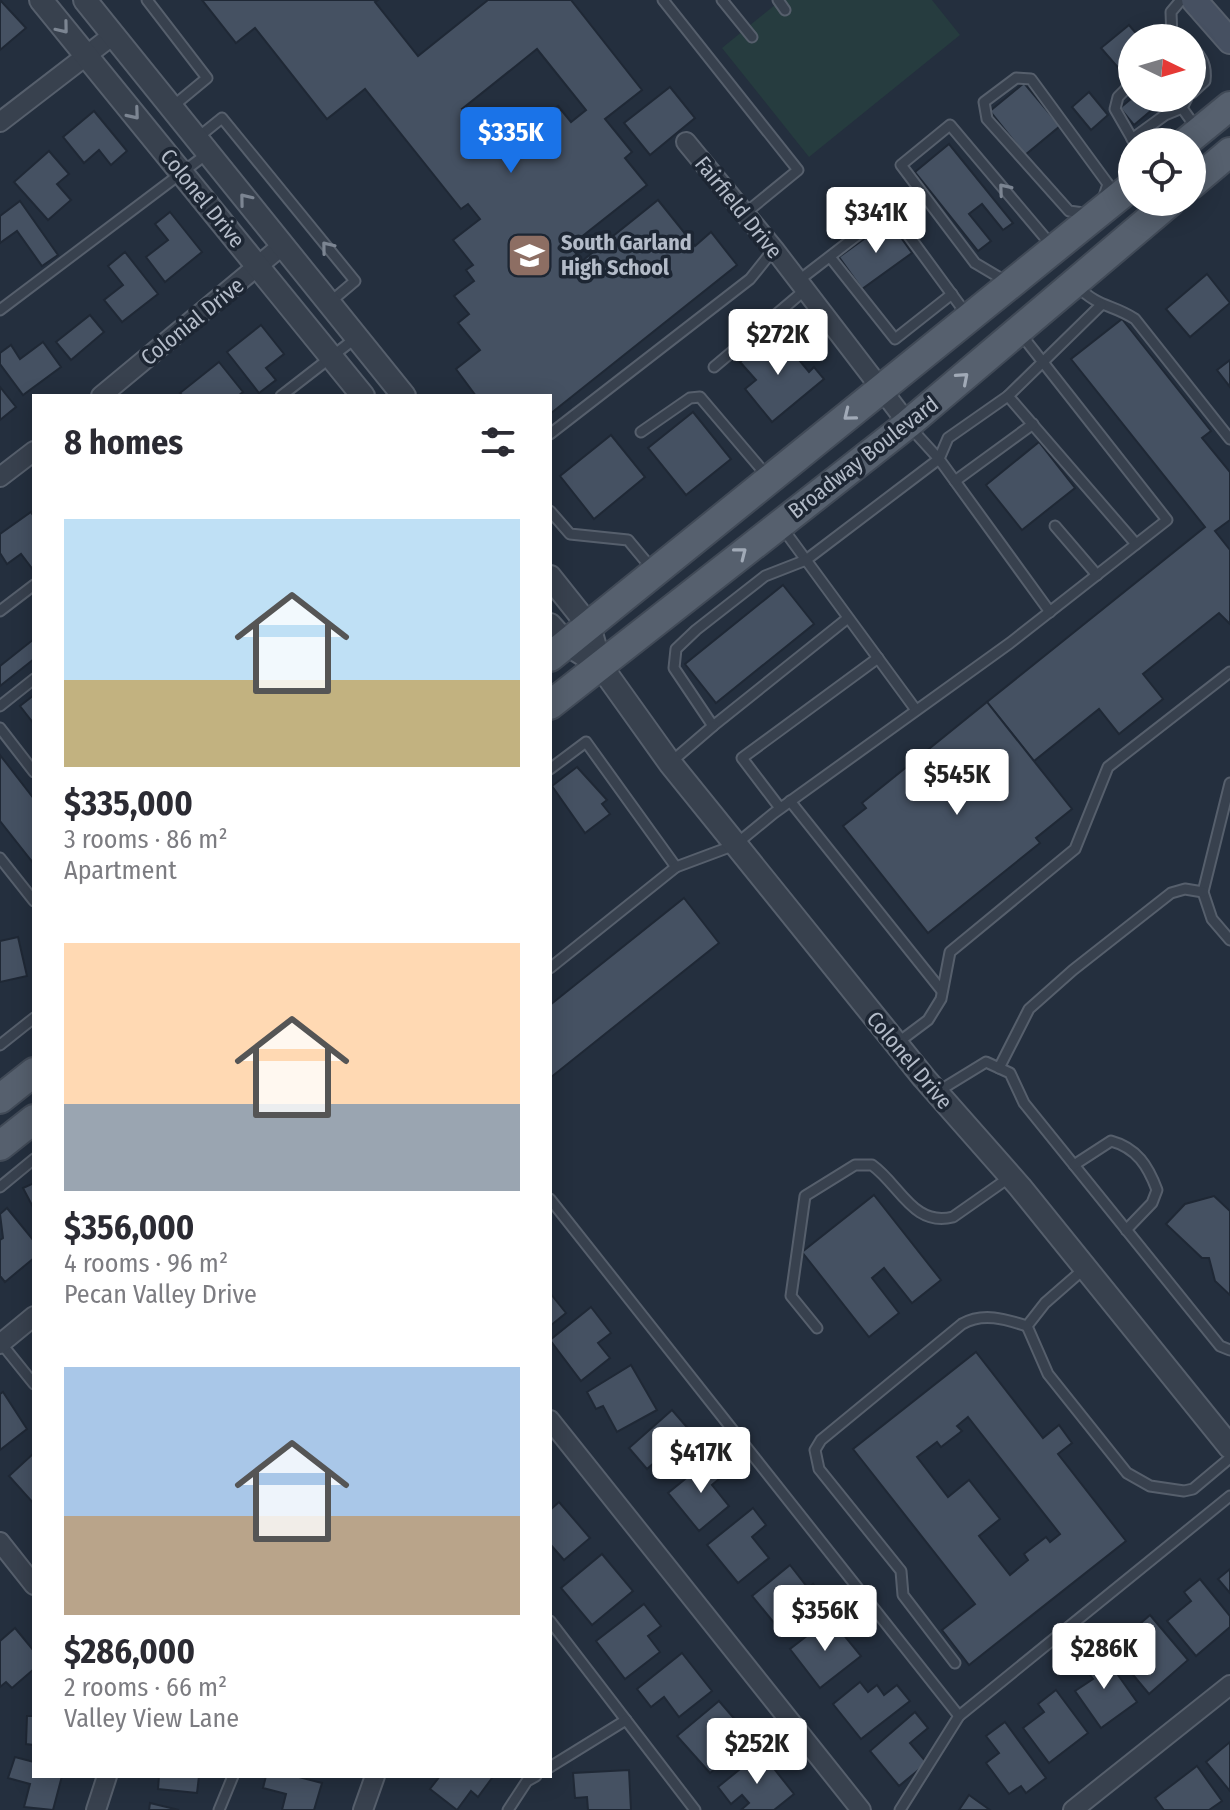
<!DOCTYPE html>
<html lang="en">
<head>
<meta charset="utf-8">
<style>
	body { margin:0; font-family:"Fira Sans Condensed",sans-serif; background:#f2f2f3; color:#2b2b33; height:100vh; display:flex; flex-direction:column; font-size:30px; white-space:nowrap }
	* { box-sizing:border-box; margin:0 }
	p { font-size:26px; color:#7c7c81 }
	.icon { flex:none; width:44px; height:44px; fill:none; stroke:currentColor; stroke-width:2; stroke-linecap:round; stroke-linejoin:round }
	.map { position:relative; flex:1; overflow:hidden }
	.details { position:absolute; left:32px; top:394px; width:520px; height:1384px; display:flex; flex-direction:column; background:#fff; border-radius:0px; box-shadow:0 4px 20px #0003 }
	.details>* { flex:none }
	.needle { width:52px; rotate:95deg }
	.tools { position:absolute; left:1118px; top:24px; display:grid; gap:16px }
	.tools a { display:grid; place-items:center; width:88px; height:88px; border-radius:50%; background:#fff; box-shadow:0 4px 20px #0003; font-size:40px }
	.price { position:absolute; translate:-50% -68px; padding:0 18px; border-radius:8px; background:#fff; color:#222; font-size:26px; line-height:52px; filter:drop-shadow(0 2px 4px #0008) }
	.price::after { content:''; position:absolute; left:50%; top:48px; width:24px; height:18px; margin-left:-12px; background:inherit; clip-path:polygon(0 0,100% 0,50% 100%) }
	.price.active { background:#1a73e8; color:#fff }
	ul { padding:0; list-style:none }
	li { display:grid; align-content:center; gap:16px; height:424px; padding:0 32px }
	li span { display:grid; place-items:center; height:248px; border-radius:0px; color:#555 }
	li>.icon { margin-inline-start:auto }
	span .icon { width:144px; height:144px; fill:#fffc; stroke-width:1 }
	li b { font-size:34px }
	h2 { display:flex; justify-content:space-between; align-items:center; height:96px; padding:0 32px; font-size:34px }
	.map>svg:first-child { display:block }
</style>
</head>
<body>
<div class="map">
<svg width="1230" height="1810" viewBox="0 0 1230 1810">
	<rect width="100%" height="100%" fill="#242f3e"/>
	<path fill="#263c3f" d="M 781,0 L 932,0 L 960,35 L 809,157 L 722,48 Z"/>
	<g fill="#455162" stroke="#1f2835" stroke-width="2" fill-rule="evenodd">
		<path d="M 0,0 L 26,28 L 0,50 Z"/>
		<path d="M 202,0 L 378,0 L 375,2 L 418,56 L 488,0 L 571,0 L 642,90 L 605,119 L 632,152 L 625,158 L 647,185 L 570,246 L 582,261 L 658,200 L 695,246 L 711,232 L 737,265 L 550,414 L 550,396 L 476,396 L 456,369 L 480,350 L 458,323 L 469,314 L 454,296 L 474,281 L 466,270 L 473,265 L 453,240 L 480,219 L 468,204 L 461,209 L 365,89 L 327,119 L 255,28 L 236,43 ZM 537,49 L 586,110 L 571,122 L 558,106 L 498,154 L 462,109 Z"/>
		<path d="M 1129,25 L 1140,38 L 1132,38 L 1132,62 L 1121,71 L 1101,48 Z"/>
		<path d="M 1024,83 L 1060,126 L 1025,155 L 990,111 Z"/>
		<path d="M 670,87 L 695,118 L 650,155 L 624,123 Z"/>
		<path d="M 1089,92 L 1108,115 L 1091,130 L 1072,107 Z"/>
		<path d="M 1132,98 L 1166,98 L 1134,125 L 1120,108 Z"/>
		<path d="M 94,111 L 127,151 L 111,165 L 99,150 L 84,163 L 63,137 Z"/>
		<path d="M 949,144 L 1013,223 L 1003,230 L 982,204 L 969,214 L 991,241 L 978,251 L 915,172 Z"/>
		<path d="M 49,151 L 69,174 L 57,184 L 71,200 L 48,220 L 14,182 Z"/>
		<path d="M 20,201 L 58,255 L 42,266 L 17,231 L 0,243 L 0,216 Z"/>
		<path d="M 170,212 L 202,252 L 165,282 L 146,257 L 168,240 L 155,224 Z"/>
		<path d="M 889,221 L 912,253 L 862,289 L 839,257 Z"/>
		<path d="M 125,252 L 158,294 L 122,322 L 104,300 L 123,285 L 108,266 Z"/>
		<path d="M 1207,274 L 1230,303 L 1190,337 L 1166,309 Z"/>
		<path d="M 90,315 L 104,332 L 71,360 L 56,342 Z"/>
		<path d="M 1122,319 L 1211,431 L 1202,438 L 1230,472 L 1230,520 L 1215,531 L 1230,550 L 1230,624 L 1219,613 L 1143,674 L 1163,699 L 1119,734 L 1099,709 L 1034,761 L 987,702 L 1205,527 L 1071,359 Z"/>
		<path d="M 261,325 L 284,354 L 266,368 L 276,380 L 259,393 L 227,352 Z"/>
		<path d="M 776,332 L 809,372 L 814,367 L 824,379 L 772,422 L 745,389 L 756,380 L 740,362 Z"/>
		<path d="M 43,342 L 61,367 L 23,395 L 0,364 L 0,353 L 11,345 L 20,359 Z"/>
		<path d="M 1230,360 L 1230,387 L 1217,370 Z"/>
		<path d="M 219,362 L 243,392 L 238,396 L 183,396 L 180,393 Z"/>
		<path d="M 0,387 L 16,407 L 0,420 Z"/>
		<path d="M 693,412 L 731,459 L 686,495 L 648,448 Z"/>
		<path d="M 611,435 L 645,477 L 594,519 L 560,476 Z"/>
		<path d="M 1039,442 L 1075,488 L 1022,530 L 986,485 Z"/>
		<path d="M 31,512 L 34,517 L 34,571 L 21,554 L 7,564 L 0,553 L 0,534 Z"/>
		<path d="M 783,585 L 814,624 L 716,703 L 685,664 Z"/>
		<path d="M 34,639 L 34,659 L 0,686 L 0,666 Z"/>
		<path d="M 34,695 L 34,724 L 20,706 Z"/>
		<path d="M 987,702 L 1072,809 L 1036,838 L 1040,843 L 928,933 L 843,826 L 866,808 L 862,803 Z"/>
		<path d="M 0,755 L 34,799 L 34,864 L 0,821 Z"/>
		<path d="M 577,767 L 607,800 L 602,804 L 610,814 L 585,833 L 552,786 Z"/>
		<path d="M 684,898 L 719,943 L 550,1078 L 550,1005 Z"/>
		<path d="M 18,937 L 27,976 L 0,982 L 0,941 Z"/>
		<path d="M 34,1183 L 34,1209 L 23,1188 Z"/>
		<path d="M 874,1195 L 941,1280 L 912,1303 L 884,1268 L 872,1278 L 899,1313 L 869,1337 L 802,1252 Z"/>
		<path d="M 1214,1196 L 1230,1211 L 1230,1295 L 1215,1281 L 1209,1258 L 1202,1258 L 1166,1224 L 1185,1204 Z"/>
		<path d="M 7,1208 L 34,1241 L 34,1258 L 5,1282 L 0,1276 L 0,1240 L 3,1238 L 0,1214 Z"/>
		<path d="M 550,1293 L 566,1313 L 550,1326 Z"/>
		<path d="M 591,1307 L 611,1333 L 598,1343 L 610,1358 L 581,1381 L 550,1340 Z"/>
		<path d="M 976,1352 L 1043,1438 L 1059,1425 L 1072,1443 L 1058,1454 L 1126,1541 L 969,1665 L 942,1630 L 975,1604 L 853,1449 ZM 968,1417 L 1060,1534 L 1050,1542 L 1046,1537 L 1024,1554 L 1028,1560 L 1010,1575 L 979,1536 L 1000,1519 L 969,1480 L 948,1497 L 917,1457 L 937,1442 L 941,1447 L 962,1431 L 957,1426 Z"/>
		<path d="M 631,1365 L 657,1410 L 617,1432 L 603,1406 L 596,1409 L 587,1392 Z"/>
		<path d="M 3,1392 L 27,1429 L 0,1450 L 0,1394 Z"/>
		<path d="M 672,1410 L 705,1448 L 678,1471 L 664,1454 L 647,1469 L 629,1448 Z"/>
		<path d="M 34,1453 L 34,1504 L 9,1476 Z"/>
		<path d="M 711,1458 L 725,1474 L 712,1485 L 729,1506 L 699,1531 L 668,1493 Z"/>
		<path d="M 559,1502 L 590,1538 L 564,1560 L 550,1544 L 550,1510 Z"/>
		<path d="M 753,1508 L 766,1525 L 752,1537 L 769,1558 L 738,1583 L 707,1545 Z"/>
		<path d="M 602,1554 L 633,1591 L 592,1625 L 561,1588 Z"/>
		<path d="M 790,1565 L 808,1588 L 813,1584 L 827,1601 L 784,1635 L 752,1596 Z"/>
		<path d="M 1230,1569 L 1230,1593 L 1218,1579 Z"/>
		<path d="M 1200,1579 L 1230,1616 L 1230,1627 L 1196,1656 L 1167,1621 L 1191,1601 L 1184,1592 Z"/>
		<path d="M 644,1604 L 661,1626 L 648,1636 L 660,1652 L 625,1679 L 596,1641 Z"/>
		<path d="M 1150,1615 L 1188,1660 L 1149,1694 L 1119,1658 L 1141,1639 L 1133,1630 Z"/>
		<path d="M 830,1618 L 861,1656 L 820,1688 L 790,1649 Z"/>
		<path d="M 15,1628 L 34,1651 L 34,1669 L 12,1688 L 6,1682 L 0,1687 L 0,1641 Z"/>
		<path d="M 1101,1651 L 1137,1702 L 1101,1728 L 1075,1691 L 1093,1679 L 1082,1664 Z"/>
		<path d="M 682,1653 L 712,1691 L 679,1717 L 664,1697 L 651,1707 L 637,1689 Z"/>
		<path d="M 860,1682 L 868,1692 L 877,1685 L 884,1695 L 897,1685 L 910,1701 L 861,1739 L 833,1704 Z"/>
		<path d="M 1056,1690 L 1088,1733 L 1049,1763 L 1023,1728 L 1044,1712 L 1038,1704 Z"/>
		<path d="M 719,1701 L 751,1738 L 710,1773 L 677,1736 Z"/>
		<path d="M 915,1712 L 928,1728 L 910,1743 L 927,1763 L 899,1786 L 870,1751 Z"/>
		<path d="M 27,1716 L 34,1716 L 34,1745 L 26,1744 Z"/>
		<path d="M 1005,1722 L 1046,1778 L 1026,1793 L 1021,1786 L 1009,1794 L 986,1763 L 999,1753 L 986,1736 Z"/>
		<path d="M 1230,1742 L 1230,1791 L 1206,1762 Z"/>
		<path d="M 761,1752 L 794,1794 L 774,1810 L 741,1810 L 749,1803 L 742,1795 L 731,1804 L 718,1787 Z"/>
		<path d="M 15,1757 L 34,1762 L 34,1776 L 62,1776 L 53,1810 L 24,1807 L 30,1784 L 8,1778 Z"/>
		<path d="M 1197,1766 L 1222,1801 L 1209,1810 L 1164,1810 L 1155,1798 Z"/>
		<path d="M 629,1770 L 631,1810 L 588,1810 L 587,1797 L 575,1798 L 573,1773 Z"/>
		<path d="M 159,1776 L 199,1776 L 197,1793 L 158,1789 Z"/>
		<path d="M 266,1776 L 295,1776 L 322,1783 L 314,1810 L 282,1810 L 286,1794 L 263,1788 Z"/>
		<path d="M 440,1776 L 489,1776 L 492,1778 L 478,1797 L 471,1791 L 457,1810 L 430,1789 Z"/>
		<path d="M 969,1795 L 990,1810 L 959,1810 Z"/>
		<path d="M 150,1803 L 179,1810 L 149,1810 Z"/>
	</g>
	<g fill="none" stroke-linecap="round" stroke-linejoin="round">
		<defs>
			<g id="service">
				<path d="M 147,0 L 207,78 L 172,107"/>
				<path d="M 663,0 L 798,170 L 743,215"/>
				<path d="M 722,0 L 752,37"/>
				<path d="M 778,0 L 785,10"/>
				<path d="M 1172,38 L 1171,12 L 1181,0"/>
				<path d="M 1192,47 C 1202,57 1207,66 1205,81 L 1192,93"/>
				<path d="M 1016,78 L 1031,79 L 1108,184 L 1098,215 L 1069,211 L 987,119 L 984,102 Z"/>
				<path d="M 1132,83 L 1118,97 L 1115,109 L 1134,142"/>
				<path d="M 1187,98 L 1182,108 L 1197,129"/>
				<path d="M 196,139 L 222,118 L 355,281 L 329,303"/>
				<path d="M 1132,139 L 1165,115 L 1182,108"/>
				<path d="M 830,257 L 895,339 L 952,294"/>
				<path d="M 798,281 L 890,210 L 967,315"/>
				<path d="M 1007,282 L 975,263 L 901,165 L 950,125 L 1052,246"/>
				<path d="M 1076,285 C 1100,309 1110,303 1135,319 L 1230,439"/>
				<path d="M 1101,305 L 1008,396 L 1136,544"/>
				<path d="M 0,310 L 208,153"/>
				<path d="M 714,367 L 805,290"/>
				<path d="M 281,396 L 357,337"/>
				<path d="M 1008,396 L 948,438 L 939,459 L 1050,612"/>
				<path d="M 641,432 L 690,398 L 700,397 L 768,477"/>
				<path d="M 550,434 L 750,279 L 774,249"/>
				<path d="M 955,481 L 1033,424"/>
				<path d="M 550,511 L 570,534 L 628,540 L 653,570"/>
				<path d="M 781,526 L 806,560 L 939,459 L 909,426"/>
				<path d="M 1055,526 L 1097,575"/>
				<path d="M 0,611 L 34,585"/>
				<path d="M 848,618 L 713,726 L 674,668 L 676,649 L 696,630 L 765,576 L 806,560 L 916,710"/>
				<path d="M 0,706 L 34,679"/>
				<path d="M 0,728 L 34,772"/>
				<path d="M 670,763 L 713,726"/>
				<path d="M 550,769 L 586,742 L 676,867"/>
				<path d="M 1230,783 L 1203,892 L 1212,919 L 1230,940"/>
				<path d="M 790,801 L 942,991"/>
				<path d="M 780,808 L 742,758 L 878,658"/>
				<path d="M 0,858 L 34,901"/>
				<path d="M 550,968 L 676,867 L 735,845 L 774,813 L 1010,643 L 1167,520 L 1020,333"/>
				<path d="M 896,1044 L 928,1020 L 941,999 L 950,952 L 1075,849 L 1108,767 L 1230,672"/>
				<path d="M 0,1045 L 34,1018"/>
				<path d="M 999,1068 L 1029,1009 L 1073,970 L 1171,893 L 1185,889 L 1203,892"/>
				<path d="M 937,1092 L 986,1062 L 1010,1073 L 1024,1103 L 1220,1346 L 1230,1350"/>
				<path d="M 1074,1165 L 1111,1141 C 1137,1148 1148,1166 1157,1190 L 1152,1203 L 1126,1230"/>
				<path d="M 0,1187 L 34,1159"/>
				<path d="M 550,1199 L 959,1716"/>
				<path d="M 1085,1268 L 1045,1303 L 1027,1326 L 1048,1374 L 1127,1473 L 1150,1486 L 1184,1491 L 1193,1489 L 1230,1458"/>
				<path d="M 817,1328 L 791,1296 L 805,1196 L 855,1165 L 872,1165 C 900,1185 913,1227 953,1217 L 1010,1177"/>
				<path d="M 1,1343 L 34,1384"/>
				<path d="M 550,1621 L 695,1810"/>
				<path d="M 955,1663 L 903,1595 L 901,1571 L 819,1469 L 815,1450 L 821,1440 L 962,1324 C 983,1312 1005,1319 1027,1326"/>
				<path d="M 550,1767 L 626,1720"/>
				<path d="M 219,1810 L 233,1776"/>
				<path d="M 508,1810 L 527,1781 L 536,1776"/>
				<path d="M 900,1810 L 959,1716 L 1230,1496"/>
			</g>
			<g id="minor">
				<path d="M 0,122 L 113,35"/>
				<path d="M 686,142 L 774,249 L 908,424"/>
				<path d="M 101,396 L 283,245"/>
				<path d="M 0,477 L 34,451"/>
				<path d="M 0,1344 L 34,1316"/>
				<path d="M 550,1420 L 861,1810"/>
				<path d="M 0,1542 L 34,1585"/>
				<path d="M 96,1810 L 107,1776"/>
				<path d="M 363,1810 L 375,1776"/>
				<path d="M 1073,1810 L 1230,1685"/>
			</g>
			<g id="tertiary">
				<path d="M 41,0 L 363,396"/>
				<path d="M 85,0 L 404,396"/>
				<path d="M 550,577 L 589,626 L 600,665 L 670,763 L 924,1078 L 1020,1187 L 1230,1447"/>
				<path d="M 550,625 L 567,644 L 600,665"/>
			</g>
			<path id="secondary" d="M 1194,0 L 1230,41"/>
			<g id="primary">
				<path d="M 1186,142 L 1230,106"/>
				<path d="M 1192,184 L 1230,152"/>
				<path d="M 550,657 L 1132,186"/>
				<path d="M 550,705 L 908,424 L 1170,202"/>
				<path d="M 0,1099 L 34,1072"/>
				<path d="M 0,1146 L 34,1119"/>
			</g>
		</defs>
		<use href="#service" stroke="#565f6c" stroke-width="13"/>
		<use href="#minor" stroke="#565f6c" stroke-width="22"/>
		<use href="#tertiary" stroke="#565f6c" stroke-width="26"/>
		<use href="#secondary" stroke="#565f6c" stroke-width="28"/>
		<use href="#primary" stroke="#414a57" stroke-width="32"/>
		<use href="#service" stroke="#38414e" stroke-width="9"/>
		<use href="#minor" stroke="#38414e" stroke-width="18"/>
		<use href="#tertiary" stroke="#38414e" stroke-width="22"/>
		<use href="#secondary" stroke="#465061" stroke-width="24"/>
		<use href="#primary" stroke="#56606e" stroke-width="28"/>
	</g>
	<defs><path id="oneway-chevron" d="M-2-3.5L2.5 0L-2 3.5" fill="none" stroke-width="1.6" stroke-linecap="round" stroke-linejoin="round" transform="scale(2)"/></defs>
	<g stroke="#7c8592">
		<use href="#oneway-chevron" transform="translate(63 28) rotate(51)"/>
		<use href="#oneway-chevron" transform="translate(134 114) rotate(50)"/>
		<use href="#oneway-chevron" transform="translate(1004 189) rotate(-130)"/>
		<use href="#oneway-chevron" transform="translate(245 199) rotate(-129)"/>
		<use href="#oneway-chevron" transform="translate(327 247) rotate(-129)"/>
	</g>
	<g stroke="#a1aab7">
		<use href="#oneway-chevron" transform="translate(963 378) rotate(-41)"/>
		<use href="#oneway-chevron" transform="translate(849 415) rotate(141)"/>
		<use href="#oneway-chevron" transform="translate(741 553) rotate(-38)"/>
	</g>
	<defs>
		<symbol id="school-square" viewBox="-11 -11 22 22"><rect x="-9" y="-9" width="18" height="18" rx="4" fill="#8d6e63" stroke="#1d2633"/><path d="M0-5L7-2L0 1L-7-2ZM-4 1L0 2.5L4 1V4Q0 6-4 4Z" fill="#fff"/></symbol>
	</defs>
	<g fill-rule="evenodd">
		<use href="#school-square" x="504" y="230" width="51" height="51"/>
	</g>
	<g text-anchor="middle" stroke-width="7" stroke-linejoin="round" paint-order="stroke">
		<g font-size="22" fill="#b4bcc9" stroke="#1d2633">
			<text transform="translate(203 198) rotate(51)" y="8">Colonel Drive</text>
			<text transform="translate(739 207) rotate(51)" y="8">Fairfield Drive</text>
			<text transform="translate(192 321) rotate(-39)" y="8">Colonial Drive</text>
			<text transform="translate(863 457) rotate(-38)" y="8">Broadway Boulevard</text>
			<text transform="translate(910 1060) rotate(50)" y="8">Colonel Drive</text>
		</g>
		<g font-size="22" font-weight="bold" fill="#b4bcc9" stroke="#1d2633" text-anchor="start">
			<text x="561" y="250">South Garland<tspan x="561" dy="25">High School</tspan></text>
		</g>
	</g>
</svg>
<div class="tools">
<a><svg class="needle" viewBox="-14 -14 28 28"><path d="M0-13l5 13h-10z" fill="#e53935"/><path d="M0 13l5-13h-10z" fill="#7c7c81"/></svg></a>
<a><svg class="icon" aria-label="locate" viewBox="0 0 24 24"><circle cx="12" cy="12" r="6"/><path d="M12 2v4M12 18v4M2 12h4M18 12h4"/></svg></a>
</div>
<b class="price active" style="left:511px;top:175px">$335K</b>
<b class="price" style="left:876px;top:255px">$341K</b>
<b class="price" style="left:778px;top:377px">$272K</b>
<b class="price" style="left:957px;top:817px">$545K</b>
<b class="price" style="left:701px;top:1495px">$417K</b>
<b class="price" style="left:825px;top:1653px">$356K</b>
<b class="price" style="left:1104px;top:1691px">$286K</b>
<b class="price" style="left:757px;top:1786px">$252K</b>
<section class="details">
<h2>8 homes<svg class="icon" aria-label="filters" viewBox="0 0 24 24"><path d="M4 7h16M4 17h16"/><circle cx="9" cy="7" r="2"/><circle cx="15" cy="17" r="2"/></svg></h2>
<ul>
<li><span style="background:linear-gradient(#bfe0f5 65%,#c2b280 0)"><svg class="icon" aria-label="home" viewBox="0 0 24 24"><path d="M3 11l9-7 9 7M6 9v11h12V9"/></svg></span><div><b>$335,000</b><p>3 rooms · 86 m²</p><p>Apartment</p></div></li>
<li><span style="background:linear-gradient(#ffd9b3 65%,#9aa5b1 0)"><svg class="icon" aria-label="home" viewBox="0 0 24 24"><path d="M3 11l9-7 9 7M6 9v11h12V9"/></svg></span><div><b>$356,000</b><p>4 rooms · 96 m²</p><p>Pecan Valley Drive</p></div></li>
<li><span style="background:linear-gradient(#a9c7e8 60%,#b9a48a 0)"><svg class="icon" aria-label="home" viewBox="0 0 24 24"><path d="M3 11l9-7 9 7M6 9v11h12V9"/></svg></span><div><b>$286,000</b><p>2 rooms · 66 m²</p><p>Valley View Lane</p></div></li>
</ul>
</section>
</div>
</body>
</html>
